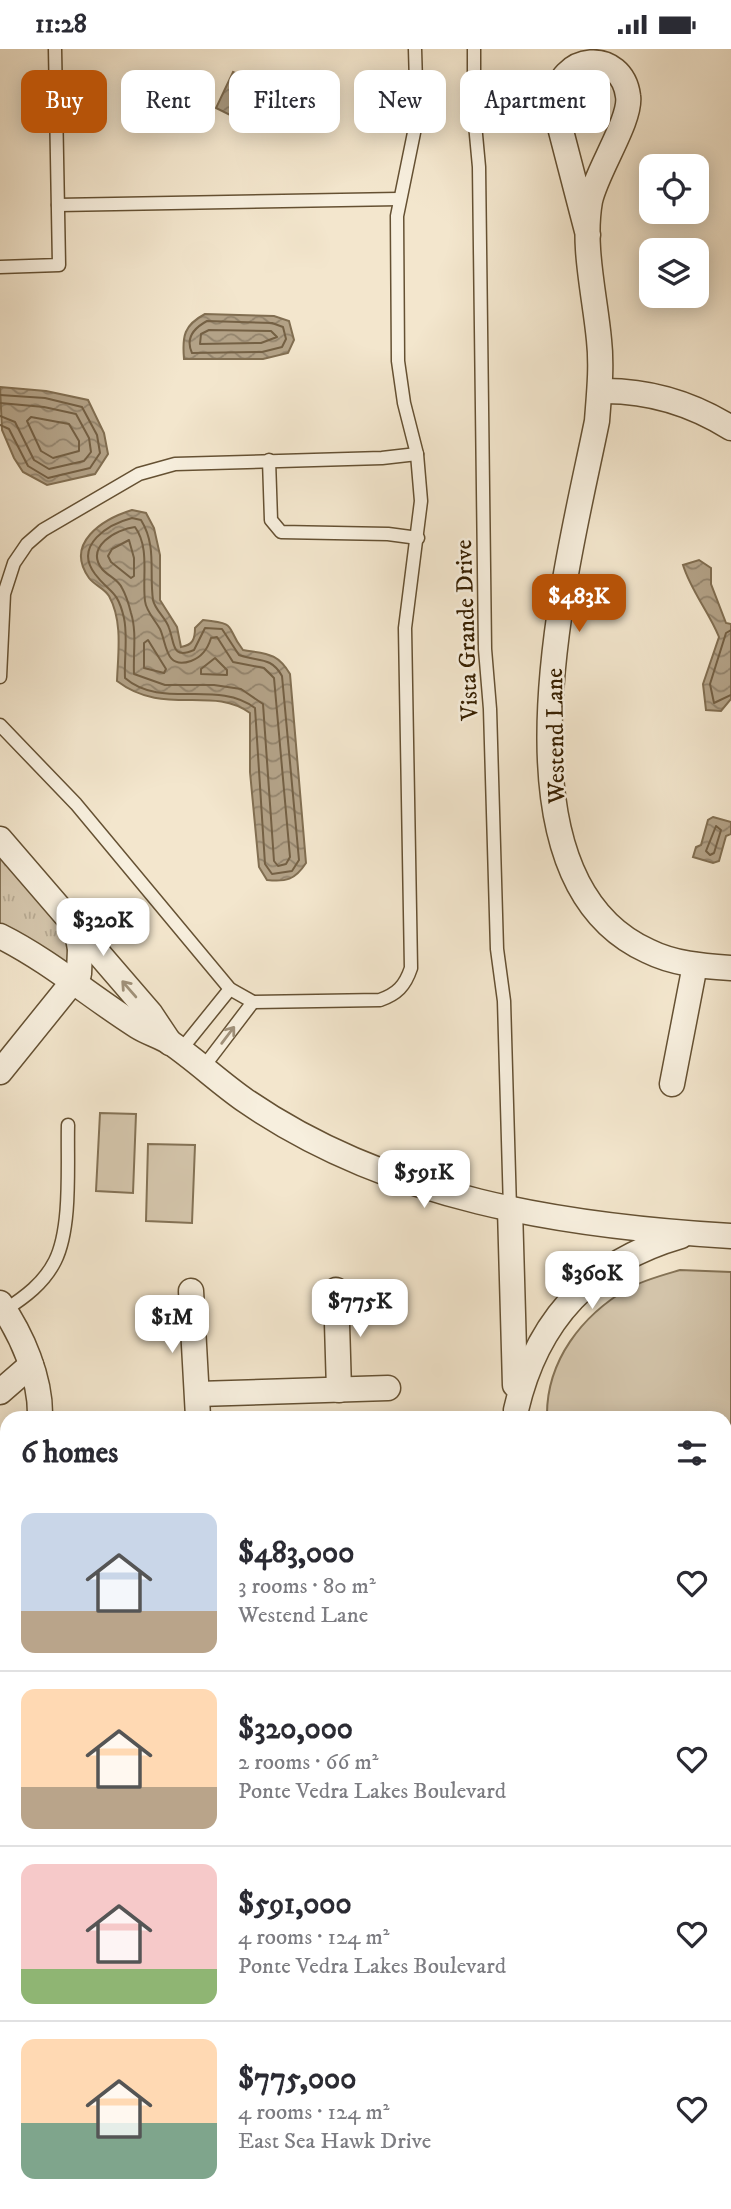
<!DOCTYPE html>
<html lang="en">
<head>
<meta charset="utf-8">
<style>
	body { margin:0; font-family:"IM FELL DW Pica",serif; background:#f2f2f3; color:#2b2b33; height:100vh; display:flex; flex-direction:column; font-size:26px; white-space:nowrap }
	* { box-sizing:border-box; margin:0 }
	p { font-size:23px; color:#7c7c81 }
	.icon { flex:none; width:38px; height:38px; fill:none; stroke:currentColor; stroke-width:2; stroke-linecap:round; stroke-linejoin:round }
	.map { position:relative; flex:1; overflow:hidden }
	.panel { position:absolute; left:0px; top:1362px; width:732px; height:800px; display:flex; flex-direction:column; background:#fff; border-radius:21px 21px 0 0; box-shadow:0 4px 18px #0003 }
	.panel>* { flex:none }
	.guide { position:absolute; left:21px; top:21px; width:690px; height:63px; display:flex; gap:14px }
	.controls { position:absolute; left:639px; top:105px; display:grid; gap:14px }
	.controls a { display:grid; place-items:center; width:70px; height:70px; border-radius:14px; background:#fff; box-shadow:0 4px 18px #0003; font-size:35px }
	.price { position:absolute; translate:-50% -60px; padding:0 16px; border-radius:14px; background:#fff; color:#222; font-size:23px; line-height:46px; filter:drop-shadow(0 2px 4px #0008) }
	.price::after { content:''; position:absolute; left:50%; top:42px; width:21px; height:16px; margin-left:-10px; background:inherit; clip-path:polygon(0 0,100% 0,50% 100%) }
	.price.on { background:#b45309; color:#fff }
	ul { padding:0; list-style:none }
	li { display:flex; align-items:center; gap:21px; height:175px; padding:0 21px }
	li+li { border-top:2px solid #e1e1e2 }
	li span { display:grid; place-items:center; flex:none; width:196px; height:140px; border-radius:14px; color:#555 }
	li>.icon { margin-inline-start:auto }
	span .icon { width:84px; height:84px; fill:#fffc; stroke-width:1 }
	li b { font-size:30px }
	h2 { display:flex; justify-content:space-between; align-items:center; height:84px; padding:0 21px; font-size:30px }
	.pill { padding:0 24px; border-radius:14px; background:#fff; box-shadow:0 4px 18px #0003; font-size:24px; line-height:63px }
	.pill.on { background:#b45309; color:#fff }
	.status { display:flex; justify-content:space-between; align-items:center; height:49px; padding:0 35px; background:#fff; direction:ltr }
	.status svg { height:19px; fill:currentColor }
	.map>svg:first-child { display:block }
</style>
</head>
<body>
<div class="status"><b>11:28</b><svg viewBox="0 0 49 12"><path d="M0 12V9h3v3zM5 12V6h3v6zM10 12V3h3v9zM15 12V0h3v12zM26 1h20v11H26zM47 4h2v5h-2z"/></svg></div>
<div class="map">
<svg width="731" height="2160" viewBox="0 0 731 2160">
	<defs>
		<pattern id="grass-tufts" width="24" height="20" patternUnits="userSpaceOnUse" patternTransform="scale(1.75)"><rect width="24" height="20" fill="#d3c4aa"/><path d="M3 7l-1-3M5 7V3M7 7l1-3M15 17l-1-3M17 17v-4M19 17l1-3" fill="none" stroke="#b6a890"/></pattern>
		<pattern id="water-waves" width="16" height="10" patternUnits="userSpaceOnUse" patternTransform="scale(1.75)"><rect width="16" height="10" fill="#b3a287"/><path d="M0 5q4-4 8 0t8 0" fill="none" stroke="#92836c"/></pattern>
	</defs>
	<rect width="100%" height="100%" fill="#f3e6cd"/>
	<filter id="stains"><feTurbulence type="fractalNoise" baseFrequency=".00286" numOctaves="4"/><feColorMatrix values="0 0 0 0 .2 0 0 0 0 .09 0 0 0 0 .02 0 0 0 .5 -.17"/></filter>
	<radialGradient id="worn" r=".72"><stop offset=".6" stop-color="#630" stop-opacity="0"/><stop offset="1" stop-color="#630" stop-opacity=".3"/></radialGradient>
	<path fill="url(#grass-tufts)" stroke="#847255" stroke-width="2" d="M 0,801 L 67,885 L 72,919 L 0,878 Z"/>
	<g fill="#d3c4aa" stroke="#847255" stroke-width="2">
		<path d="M 100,1064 L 136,1065 L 133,1144 L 96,1142 Z"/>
		<path d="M 148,1095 L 195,1096 L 192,1174 L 146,1172 Z"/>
		<path d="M 680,1221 L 731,1223 L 731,1512 L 725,1513 L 724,1368 L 547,1368 C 546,1312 582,1266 629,1239 C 644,1231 663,1226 680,1221 Z"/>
	</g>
	<g fill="url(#water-waves)" stroke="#816e51" stroke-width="2">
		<path d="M 233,23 L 252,32 L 234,68 L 216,59 Z"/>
		<path d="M 205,265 L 274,267 L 289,272 L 294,291 L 288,304 L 263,310 L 184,310 C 182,287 184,276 205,265 Z"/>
		<path d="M 0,338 L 46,342 L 88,351 L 104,384 L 108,405 L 95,425 L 47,436 L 23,423 L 14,409 L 2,381 Z"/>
		<path d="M 132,461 L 146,464 L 154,479 L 160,506 L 160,551 L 177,578 L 181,598 C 193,596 195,590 195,579 L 203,571 C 240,575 224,577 243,601 C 266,605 277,603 290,625 L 306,814 C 295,831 286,833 267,831 L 259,818 L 250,723 L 250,664 C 211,636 164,668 117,632 C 118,605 123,572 109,547 C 104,539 94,536 89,529 C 64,494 103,470 132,461 Z"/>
		<path d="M 699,511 L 711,519 L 711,535 L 726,574 L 731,575 L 731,650 L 721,662 L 706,661 L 703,635 L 719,588 C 709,563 691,542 683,516 Z"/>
		<path d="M 713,768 L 731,773 L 731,785 L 726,787 L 719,812 L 713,814 L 693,808 L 696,798 L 701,796 L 708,771 Z"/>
		<path d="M 731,1512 L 731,1651 L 725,1653 L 724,1513 Z"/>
		<path d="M 0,2085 L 7,2091 L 7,2154 L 240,2154 L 227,2160 L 0,2160 Z"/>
	</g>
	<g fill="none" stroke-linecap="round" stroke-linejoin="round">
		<g stroke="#746044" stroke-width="2">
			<path d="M 207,272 L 272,274 L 283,278 L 286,290 L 282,298 L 262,303 L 192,304 C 185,289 194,279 207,272 Z"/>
			<path d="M 209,281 L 271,282 L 277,288 L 261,294 L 200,295 L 201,285 Z"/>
			<path d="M 0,346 L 45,349 L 82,358 L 97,386 L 100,404 L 90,419 L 48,429 L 28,417 L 9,380 L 0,376"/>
			<path d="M 0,354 L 44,358 L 76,365 L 89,389 L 91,403 L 84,412 L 49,420 L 34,411 L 15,373 L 0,367"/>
			<path d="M 31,368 L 69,375 L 79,392 L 79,402 L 53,409 L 41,402 L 27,372 Z"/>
			<path d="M 132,469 L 141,471 C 157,497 149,522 153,551 C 155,561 166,569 169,579 C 175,594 171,611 194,601 L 205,579 L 222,580 L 239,606 C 258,613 271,607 282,627 L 299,811 L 292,822 L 272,825 L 265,815 L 255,659 C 217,630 162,661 125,629 C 124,609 128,588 124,569 C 117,539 109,544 95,525 C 73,496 109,475 132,469 Z"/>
			<path d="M 135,478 C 150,499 142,528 145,552 C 146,562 155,571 160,580 C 167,595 165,621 191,612 C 202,608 208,599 211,589 L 217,588 L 233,613 L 264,619 L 274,629 L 290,808 L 286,815 L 278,817 L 274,812 L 263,655 L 241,640 L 214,636 L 165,636 L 134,625 C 133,605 137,583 131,564 C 129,556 126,546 122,539 C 118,530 108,527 102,520 C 85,498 116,480 135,478 Z"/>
			<path d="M 129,491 L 134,509 L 134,527 L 131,529 L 111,513 L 108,507 L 112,500 Z"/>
			<path d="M 731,581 L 726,584 L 710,635 L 714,654 L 731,646"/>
			<path d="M 148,591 L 166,620 L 164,624 L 144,619 L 144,594 Z"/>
			<path d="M 215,609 L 227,621 L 227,626 L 201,625 L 201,620 Z"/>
			<path d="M 716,777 L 721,781 L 714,804 L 710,806 L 706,802 Z"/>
		</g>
		<defs>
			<g id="service">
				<path d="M 474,0 L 474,64 L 479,118 L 485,600 L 490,660 L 497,900 L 504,952 L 510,1160"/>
				<path d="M 58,156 L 399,150"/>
				<path d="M 0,218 L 59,216 L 55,0"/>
				<path d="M 269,411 L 271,471 L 281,483 L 388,485 L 418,489"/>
				<path d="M 0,628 L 4,545 L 14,514 L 27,495 L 43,481 L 139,425 L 175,415 L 382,409 L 417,405"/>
				<path d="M 0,676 L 76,755 L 230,940 L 253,953 L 380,951 C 397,945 405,937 411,919 L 405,579 L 421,452 L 417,405 L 404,354 L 398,312 L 397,167 L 417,69 L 415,0"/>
				<path d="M 180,1002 L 230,940"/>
				<path d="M 202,1020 L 253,953"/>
				<path d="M 5,1261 C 25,1248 44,1234 55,1212 C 72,1178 67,1115 68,1076"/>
			</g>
			<g id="minor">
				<path d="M 588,186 L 554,55 C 559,2 622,0 628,47 C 632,70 596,123 590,152 C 582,197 595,247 599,291 C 602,318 599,345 597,372 C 570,507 482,827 648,902 C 674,915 702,917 731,919"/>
				<path d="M 600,342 C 647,341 691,354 731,379"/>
				<path d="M 0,790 L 150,964 L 170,994"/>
				<path d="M 0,887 C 50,912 91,948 137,977 C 148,984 160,987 171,994 C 197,1012 220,1034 246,1052 C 389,1150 562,1177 731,1187"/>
				<path d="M 0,1023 L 79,925 L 80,900 L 76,878"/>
				<path d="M 672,1035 L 695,916"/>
				<path d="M 510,1160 L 515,1336"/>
				<path d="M 336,1241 L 339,1341"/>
				<path d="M 191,1242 L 198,1368"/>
				<path d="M 0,1254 C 22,1286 41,1329 40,1368"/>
				<path d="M 0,1343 L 31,1316"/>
				<path d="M 198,1345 L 388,1339"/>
				<path d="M 516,1361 C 537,1270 591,1213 681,1187"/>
				<path d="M 0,1495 L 7,1478"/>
				<path d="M 0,1749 L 7,1749"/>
				<path d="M 724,1796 L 731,1796"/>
				<path d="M 724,2028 L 731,2032"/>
				<path d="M 532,2154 L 532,2160"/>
				<path d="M 378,2160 L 381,2154"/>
			</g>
		</defs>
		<use href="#service" stroke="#655133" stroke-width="15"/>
		<use href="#minor" stroke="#655133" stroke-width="27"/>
		<use href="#service" stroke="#f7efde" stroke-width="12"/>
		<use href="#minor" stroke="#f7efde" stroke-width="24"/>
	</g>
	<defs><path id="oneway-shaft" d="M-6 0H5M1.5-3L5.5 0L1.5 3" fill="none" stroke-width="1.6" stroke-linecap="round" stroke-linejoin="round" transform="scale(1.75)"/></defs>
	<g stroke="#a0917a">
		<use href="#oneway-shaft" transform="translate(129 940) rotate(-131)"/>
		<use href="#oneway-shaft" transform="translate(228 986) rotate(-53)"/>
	</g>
	<g text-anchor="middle" stroke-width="5" stroke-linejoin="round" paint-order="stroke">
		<g font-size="24" fill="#361f00" stroke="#f7efde">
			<text transform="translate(466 581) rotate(-92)" y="8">Vista Grande Drive</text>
			<text transform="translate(555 687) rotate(-91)" y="8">Westend Lane</text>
		</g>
	</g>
	<rect width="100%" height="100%" filter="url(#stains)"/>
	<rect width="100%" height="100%" fill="url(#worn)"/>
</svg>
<div class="controls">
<a><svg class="icon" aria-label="locate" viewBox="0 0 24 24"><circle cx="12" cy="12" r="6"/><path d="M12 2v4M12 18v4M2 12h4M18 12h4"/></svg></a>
<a><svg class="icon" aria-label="layers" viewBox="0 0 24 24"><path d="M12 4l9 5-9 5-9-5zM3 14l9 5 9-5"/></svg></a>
</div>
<b class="price on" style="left:579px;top:585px">$483K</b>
<b class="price" style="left:103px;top:909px">$320K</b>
<b class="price" style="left:424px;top:1161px">$591K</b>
<b class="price" style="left:592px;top:1262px">$360K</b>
<b class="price" style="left:360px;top:1290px">$775K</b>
<b class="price" style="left:172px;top:1306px">$1M</b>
<div class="guide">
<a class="pill on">Buy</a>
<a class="pill">Rent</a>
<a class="pill">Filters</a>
<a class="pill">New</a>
<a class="pill">Apartment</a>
</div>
<section class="panel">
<h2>6 homes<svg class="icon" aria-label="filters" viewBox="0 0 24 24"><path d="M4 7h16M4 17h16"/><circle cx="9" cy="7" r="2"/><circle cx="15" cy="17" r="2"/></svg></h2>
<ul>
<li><span style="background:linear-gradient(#c9d6e8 70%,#b9a48a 0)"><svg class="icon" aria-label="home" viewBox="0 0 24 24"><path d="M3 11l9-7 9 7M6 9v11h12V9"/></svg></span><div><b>$483,000</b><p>3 rooms · 80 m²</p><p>Westend Lane</p></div><svg class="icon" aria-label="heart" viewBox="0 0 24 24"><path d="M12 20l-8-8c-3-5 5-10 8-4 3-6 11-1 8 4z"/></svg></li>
<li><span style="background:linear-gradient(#ffd9b3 70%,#b9a48a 0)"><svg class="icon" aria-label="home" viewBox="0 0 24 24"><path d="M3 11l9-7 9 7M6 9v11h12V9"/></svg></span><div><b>$320,000</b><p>2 rooms · 66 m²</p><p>Ponte Vedra Lakes Boulevard</p></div><svg class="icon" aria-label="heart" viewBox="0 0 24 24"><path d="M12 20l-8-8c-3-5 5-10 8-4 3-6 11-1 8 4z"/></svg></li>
<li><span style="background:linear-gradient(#f6c9c9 75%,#8fb573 0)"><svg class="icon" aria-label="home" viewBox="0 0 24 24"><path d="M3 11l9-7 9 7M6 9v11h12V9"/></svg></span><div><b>$591,000</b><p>4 rooms · 124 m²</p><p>Ponte Vedra Lakes Boulevard</p></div><svg class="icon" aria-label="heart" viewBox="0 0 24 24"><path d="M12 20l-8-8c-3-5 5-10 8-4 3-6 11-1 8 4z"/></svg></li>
<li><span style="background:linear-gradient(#ffd9b3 60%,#7fa58c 0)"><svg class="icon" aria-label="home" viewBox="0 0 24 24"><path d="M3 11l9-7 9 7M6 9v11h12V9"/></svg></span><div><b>$775,000</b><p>4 rooms · 124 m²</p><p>East Sea Hawk Drive</p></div><svg class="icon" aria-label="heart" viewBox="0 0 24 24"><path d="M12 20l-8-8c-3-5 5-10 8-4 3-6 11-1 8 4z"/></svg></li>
</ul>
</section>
</div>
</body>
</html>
